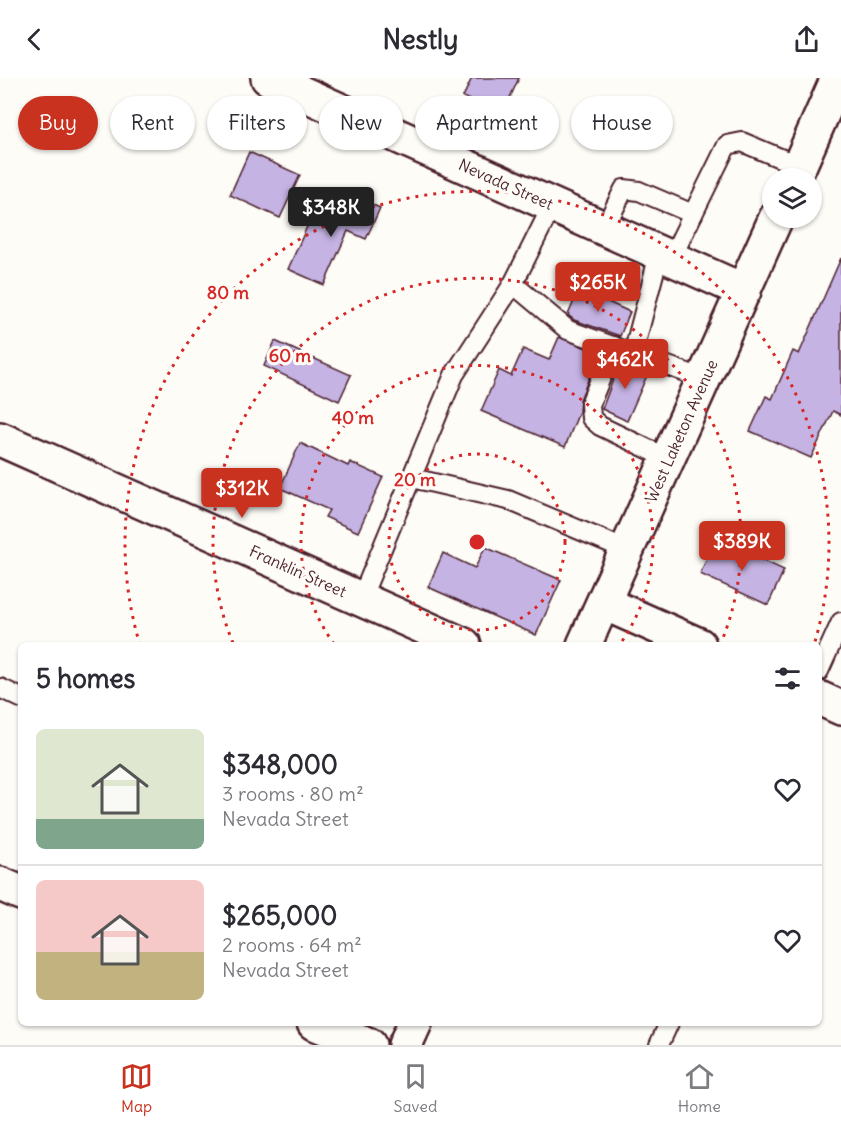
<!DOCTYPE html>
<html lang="en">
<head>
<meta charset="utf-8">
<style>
	body { margin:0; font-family:Delius,sans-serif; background:#f7f7f7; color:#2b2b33; height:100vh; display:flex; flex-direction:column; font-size:22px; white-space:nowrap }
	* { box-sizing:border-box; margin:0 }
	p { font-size:20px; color:#7c7c81 }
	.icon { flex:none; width:33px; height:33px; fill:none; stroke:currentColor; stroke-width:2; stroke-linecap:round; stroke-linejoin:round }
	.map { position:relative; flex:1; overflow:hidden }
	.side { position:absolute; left:18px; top:564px; width:804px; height:384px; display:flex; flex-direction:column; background:#fff; border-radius:9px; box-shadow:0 2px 4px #0004 }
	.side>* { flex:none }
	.banner { position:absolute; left:18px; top:18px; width:806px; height:54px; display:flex; gap:12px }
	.buttons { position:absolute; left:762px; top:90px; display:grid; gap:12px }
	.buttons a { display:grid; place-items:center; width:60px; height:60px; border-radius:50%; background:#fff; box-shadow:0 2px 4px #0004; font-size:30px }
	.price { position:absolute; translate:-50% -51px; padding:0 14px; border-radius:6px; background:#c8321e; color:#fff; font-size:20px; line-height:39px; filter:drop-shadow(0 2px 3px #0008) }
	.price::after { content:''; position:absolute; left:50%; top:36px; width:18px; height:14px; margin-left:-9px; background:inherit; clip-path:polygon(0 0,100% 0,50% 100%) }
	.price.current { background:#222; color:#fff }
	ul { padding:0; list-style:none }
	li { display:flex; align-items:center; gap:18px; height:150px; padding:0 18px }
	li+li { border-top:2px solid #e1e1e2 }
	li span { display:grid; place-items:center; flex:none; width:168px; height:120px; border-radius:9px; color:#555 }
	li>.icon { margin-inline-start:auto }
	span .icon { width:72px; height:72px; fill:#fffc; stroke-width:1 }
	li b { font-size:26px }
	h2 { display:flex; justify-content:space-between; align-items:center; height:72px; padding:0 18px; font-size:26px }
	.pill { padding:0 21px; border-radius:27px; background:#fff; box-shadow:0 2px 4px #0004; font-size:21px; line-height:54px }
	.pill.current { background:#c8321e; color:#fff }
	header { display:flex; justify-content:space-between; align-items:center; height:78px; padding:0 18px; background:#fff; font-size:27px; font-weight:700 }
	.tabs { display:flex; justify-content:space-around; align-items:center; height:84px; border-top:2px solid #e1e1e2; background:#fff; font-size:16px; color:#7c7c81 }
	.tabs a { display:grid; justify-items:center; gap:3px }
	.tabs .current { color:#c8321e }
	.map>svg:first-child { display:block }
</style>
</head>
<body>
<header><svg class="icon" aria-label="back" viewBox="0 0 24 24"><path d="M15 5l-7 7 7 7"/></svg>Nestly<svg class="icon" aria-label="share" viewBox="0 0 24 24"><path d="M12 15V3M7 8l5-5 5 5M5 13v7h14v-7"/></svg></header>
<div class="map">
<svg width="841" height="967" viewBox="0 0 841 967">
	<rect width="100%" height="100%" fill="#fdfcf7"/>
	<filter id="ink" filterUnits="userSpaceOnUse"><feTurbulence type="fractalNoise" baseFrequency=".0167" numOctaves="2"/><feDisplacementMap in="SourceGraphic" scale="12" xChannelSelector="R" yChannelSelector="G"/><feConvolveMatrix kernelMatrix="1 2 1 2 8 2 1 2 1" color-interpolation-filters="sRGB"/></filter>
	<g filter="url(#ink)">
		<g fill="#c5b3e3" stroke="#4a1f2b" stroke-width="1.5">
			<path d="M 472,0 L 519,0 L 502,37 L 463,19 Z"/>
			<path d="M 249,74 L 300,97 L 280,140 L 230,117 Z"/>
			<path d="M 349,117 L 380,130 L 366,161 L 348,153 L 324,207 L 288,191 L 314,133 L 337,143 Z"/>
			<path d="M 841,180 L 841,337 L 833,333 L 811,380 L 750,353 L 766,318 L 772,321 L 793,273 L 799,276 Z"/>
			<path d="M 579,211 L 630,234 L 620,258 L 574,242 L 568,237 Z"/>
			<path d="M 559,259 L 599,275 L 580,322 L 579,334 L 565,369 L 481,333 L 499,292 L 511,298 L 523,271 L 549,282 Z"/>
			<path d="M 275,263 L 351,297 L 339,323 L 264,288 Z"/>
			<path d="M 620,283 L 649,293 L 627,343 L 602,331 Z"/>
			<path d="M 300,365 L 348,388 L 350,384 L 383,399 L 358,454 L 325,439 L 329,432 L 280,410 Z"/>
			<path d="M 716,461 L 784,492 L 768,527 L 700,496 Z"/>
			<path d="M 485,469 L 561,502 L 536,557 L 428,509 L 443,475 L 475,490 Z"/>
		</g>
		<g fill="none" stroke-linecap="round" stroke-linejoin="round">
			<defs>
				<g id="lane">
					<path d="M 553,126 L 513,206 L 568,252 L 704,301"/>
					<path d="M 693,136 L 727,67 L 742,64 L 799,88"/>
					<path d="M 604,151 L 624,111 L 639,113 L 693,136 L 671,181"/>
					<path d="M 614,268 L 590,326 L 591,340 L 600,348 L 669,381"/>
					<path d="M 633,276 L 659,176"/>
					<path d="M 412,400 L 508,422 L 627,472"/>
					<path d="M 361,521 L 454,297 L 513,206"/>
					<path d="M 819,593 L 841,544"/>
					<path d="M 0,610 L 21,620"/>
					<path d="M 659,967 L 669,945"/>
				</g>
				<g id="street">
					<path d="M 268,0 L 744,213"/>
					<path d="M 0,361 L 464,567"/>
					<path d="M 604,525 L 699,567"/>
					<path d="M 819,620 L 841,630"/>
					<path d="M 0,806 L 21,815"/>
					<path d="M 314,945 L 369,967"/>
				</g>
				<g id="secondary">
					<path d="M 794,100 L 838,0"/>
					<path d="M 584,567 L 776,140"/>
					<path d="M 405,967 L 415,945"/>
				</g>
			</defs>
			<use href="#lane" stroke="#4a1f2b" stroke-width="22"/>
			<use href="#street" stroke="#4a1f2b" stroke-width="38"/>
			<use href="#secondary" stroke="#4a1f2b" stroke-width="38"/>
			<use href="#lane" stroke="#fdfcf7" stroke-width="18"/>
			<use href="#street" stroke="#fdfcf7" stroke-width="33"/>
			<use href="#secondary" stroke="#fdfcf7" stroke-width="33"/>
		</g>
	</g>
	<g fill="none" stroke="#d62828" stroke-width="3" stroke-dasharray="3 6">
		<circle cx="477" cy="464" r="88"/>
		<path d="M334 566A176 176 0 1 1 620 566"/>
		<path d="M233 565A264 264 0 1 1 721 565"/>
		<path d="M140 567A352 352 0 1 1 814 567"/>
	</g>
	<g text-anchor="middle" stroke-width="6" stroke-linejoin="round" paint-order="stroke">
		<g font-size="16" fill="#4a1f2b" stroke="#fdfcf7">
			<text transform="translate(506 106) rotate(24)" y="6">Nevada Street</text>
			<text transform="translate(681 353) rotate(-66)" y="6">West Laketon Avenue</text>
			<text transform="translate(298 493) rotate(24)" y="6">Franklin Street</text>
		</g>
	</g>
	<circle cx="477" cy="464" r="9" fill="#d62828" stroke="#fdfcf7" stroke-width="3"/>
	<g font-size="18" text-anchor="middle" font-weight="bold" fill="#d62828" stroke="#fdfcf7" stroke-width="6" stroke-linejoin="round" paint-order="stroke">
		<text x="228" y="221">80 m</text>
		<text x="290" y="284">60 m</text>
		<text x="353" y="346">40 m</text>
		<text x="415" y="408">20 m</text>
	</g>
</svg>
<div class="buttons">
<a><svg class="icon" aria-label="layers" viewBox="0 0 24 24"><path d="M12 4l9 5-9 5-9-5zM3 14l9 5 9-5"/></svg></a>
</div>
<b class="price current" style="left:331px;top:160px">$348K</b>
<b class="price" style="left:598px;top:235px">$265K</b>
<b class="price" style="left:625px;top:312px">$462K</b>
<b class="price" style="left:242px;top:441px">$312K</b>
<b class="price" style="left:742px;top:494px">$389K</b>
<div class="banner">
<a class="pill current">Buy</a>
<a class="pill">Rent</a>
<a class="pill">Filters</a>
<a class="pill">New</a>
<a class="pill">Apartment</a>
<a class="pill">House</a>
</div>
<section class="side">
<h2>5 homes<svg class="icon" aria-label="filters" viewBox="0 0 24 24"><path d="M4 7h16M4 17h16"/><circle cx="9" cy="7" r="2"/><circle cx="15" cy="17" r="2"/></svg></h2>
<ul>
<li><span style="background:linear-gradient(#dfe7d0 75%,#7fa58c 0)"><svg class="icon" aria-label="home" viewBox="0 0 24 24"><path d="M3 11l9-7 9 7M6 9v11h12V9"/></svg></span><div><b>$348,000</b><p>3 rooms · 80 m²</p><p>Nevada Street</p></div><svg class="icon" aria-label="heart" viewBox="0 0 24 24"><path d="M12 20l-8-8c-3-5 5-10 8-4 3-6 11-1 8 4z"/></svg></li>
<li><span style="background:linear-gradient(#f6c9c9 60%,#c2b280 0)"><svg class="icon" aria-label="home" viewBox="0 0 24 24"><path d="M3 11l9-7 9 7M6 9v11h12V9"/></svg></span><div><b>$265,000</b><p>2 rooms · 64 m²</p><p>Nevada Street</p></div><svg class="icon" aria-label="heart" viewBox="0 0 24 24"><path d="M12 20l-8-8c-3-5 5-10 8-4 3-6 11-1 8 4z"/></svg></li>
</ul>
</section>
</div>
<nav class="tabs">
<a class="current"><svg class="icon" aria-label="map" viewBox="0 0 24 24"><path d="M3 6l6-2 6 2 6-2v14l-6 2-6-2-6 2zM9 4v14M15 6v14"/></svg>Map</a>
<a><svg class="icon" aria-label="saved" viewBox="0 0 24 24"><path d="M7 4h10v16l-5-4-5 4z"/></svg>Saved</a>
<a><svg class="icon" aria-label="home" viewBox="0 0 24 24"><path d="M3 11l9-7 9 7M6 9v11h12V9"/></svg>Home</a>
</nav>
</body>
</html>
